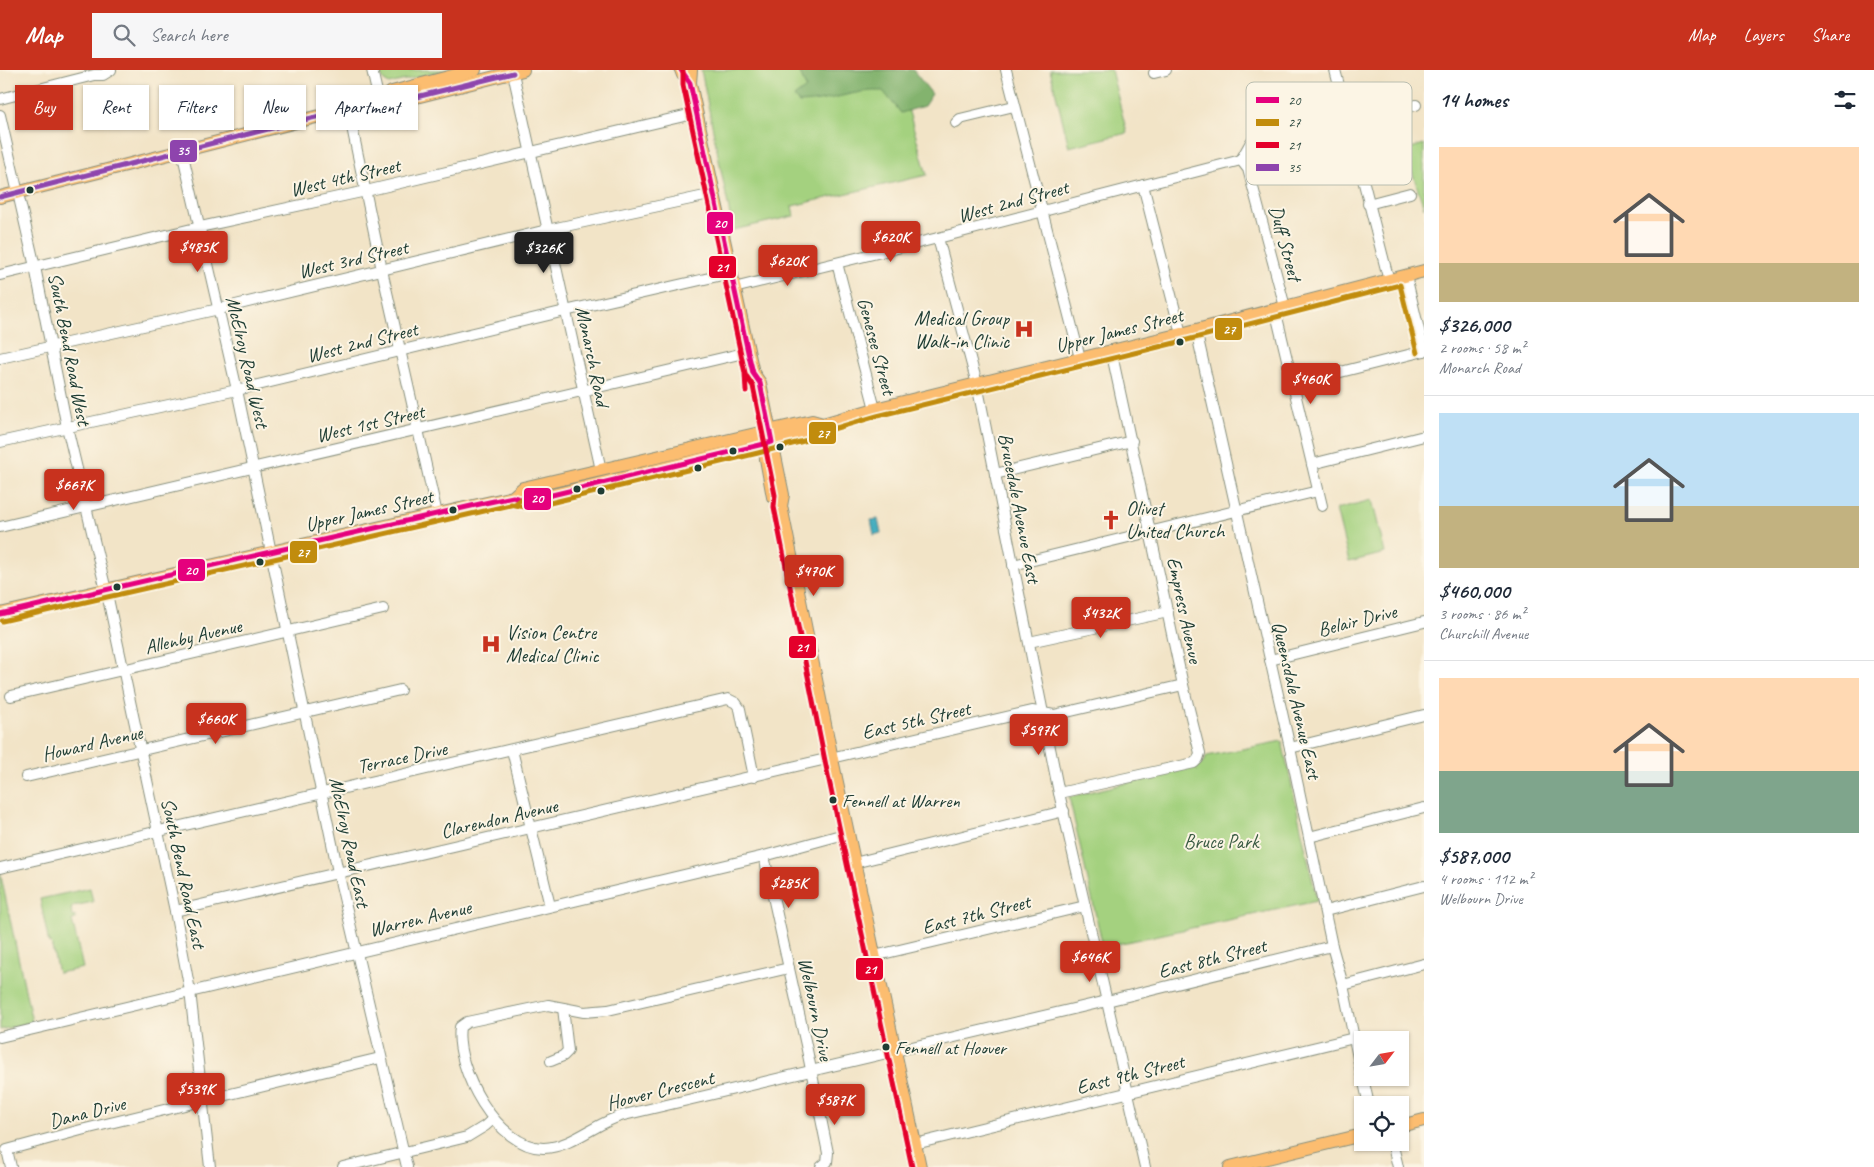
<!DOCTYPE html>
<html lang="en">
<head>
<meta charset="utf-8">
<style>
	body { margin:0; font-family:Caveat,sans-serif; background:#f6f6f7; color:#1f2937; height:100vh; display:flex; flex-direction:column; font-size:19px; white-space:nowrap }
	* { box-sizing:border-box; margin:0 }
	p { font-size:16px; color:#747a83 }
	.icon { flex:none; width:28px; height:28px; fill:none; stroke:currentColor; stroke-width:2; stroke-linecap:round; stroke-linejoin:round }
	.map { position:relative; flex:1; overflow:hidden }
	.sheet { display:flex; flex-direction:column; background:#fff; width:450px }
	.sheet>* { flex:none }
	.guide { position:absolute; left:15px; top:15px; width:475px; height:45px; display:flex; gap:10px }
	.needle { width:32px; rotate:59deg }
	.controls { position:absolute; left:1354px; top:961px; display:grid; gap:10px }
	.controls a { display:grid; place-items:center; width:55px; height:55px; border-radius:0px; background:#fff; box-shadow:0 1px 4px #0004; font-size:25px }
	.price { position:absolute; translate:-50% -42px; padding:0 11px; border-radius:5px; background:#c8321e; color:#fff; font-size:16px; line-height:32px; filter:drop-shadow(0 1px 2px #0008) }
	.price::after { content:''; position:absolute; left:50%; top:30px; width:15px; height:11px; margin-left:-8px; background:inherit; clip-path:polygon(0 0,100% 0,50% 100%) }
	.price.selected { background:#222; color:#fff }
	ul { padding:0; list-style:none }
	li { display:grid; align-content:center; gap:10px; height:265px; padding:0 15px }
	li+li { border-top:1px solid #e0e1e3 }
	li span { display:grid; place-items:center; height:155px; border-radius:0px; color:#555 }
	li>.icon { margin-inline-start:auto }
	span .icon { width:90px; height:90px; fill:#fffc; stroke-width:1 }
	li b { font-size:21px }
	h2 { display:flex; justify-content:space-between; align-items:center; height:60px; padding:0 15px; font-size:21px }
	.pill { padding:0 18px; border-radius:0px; background:#fff; box-shadow:0 1px 4px #0004; font-size:18px; line-height:45px }
	.pill.selected { background:#c8321e; color:#fff }
	header { display:flex; align-items:center; gap:30px; box-sizing:border-box; height:70px; padding:0 25px; background:#c8321e; color:#fff }
	header strong { font-size:24px }
	nav { display:flex; gap:28px; margin-inline-start:auto; font-size:18px }
	.search { width:350px; height:45px; background:#f6f6f7; display:flex; align-items:center; gap:12px; box-sizing:border-box; padding:0 18px; border-radius:0px; color:#747a83; font-size:19px }
	main { display:flex; flex:1; min-height:0 }
	.map>svg:first-child { display:block }
</style>
</head>
<body>
<header>
<strong>Map</strong>
<div class="search"><svg class="icon" aria-label="search" viewBox="0 0 24 24"><circle cx="10" cy="10" r="6"/><path d="M15 15l6 6"/></svg>Search here</div>
<nav><a>Map</a><a>Layers</a><a>Share</a></nav>
</header>
<main>
<div class="map">
<svg width="1424" height="1097" viewBox="0 0 1424 1097">
	<rect width="100%" height="100%" fill="#fcf5e5"/>
	<filter id="ink" filterUnits="userSpaceOnUse"><feTurbulence type="fractalNoise" baseFrequency=".02" numOctaves="2"/><feDisplacementMap in="SourceGraphic" scale="10" xChannelSelector="R" yChannelSelector="G"/><feConvolveMatrix kernelMatrix="1 2 1 2 8 2 1 2 1" color-interpolation-filters="sRGB"/></filter>
	<filter id="wash" filterUnits="userSpaceOnUse"><feTurbulence type="fractalNoise" baseFrequency=".0096" numOctaves="4" result="noise"/><feDisplacementMap in="SourceGraphic" scale="20" xChannelSelector="R" yChannelSelector="G"/><feGaussianBlur stdDeviation="1.12" result="paint"/><feColorMatrix in="noise" values="0 0 0 0 0 0 0 0 0 0 0 0 0 0 0 0 0 1.4 0 .05"/><feComposite in="paint" operator="in"/></filter>
	<g filter="url(#wash)">
		<rect width="100%" height="100%" fill="#f2e4c7"/>
		<g fill="#a4d17f" stroke="#62875a">
			<path d="M 379,0 L 447,0 L 389,14 L 383,10 Z"/>
			<path d="M 701,0 L 897,0 L 927,105 L 792,136 L 794,146 L 733,160 Z"/>
			<path d="M 1050,0 L 1111,0 L 1127,63 L 1069,77 Z"/>
			<path d="M 1424,74 L 1424,138 L 1405,80 Z"/>
			<path d="M 1372,430 L 1385,483 L 1349,492 L 1336,439 Z"/>
			<path d="M 1282,671 L 1317,831 L 1103,877 L 1069,727 L 1201,695 L 1207,686 Z"/>
			<path d="M 0,802 L 32,952 L 0,960 Z"/>
			<path d="M 90,818 L 93,832 L 73,836 L 71,840 L 73,847 L 75,846 L 76,849 L 72,850 L 83,898 L 58,903 L 51,873 L 49,874 L 40,829 Z"/>
		</g>
		<path fill="#83b36e" stroke="#517851" d="M 799,0 L 913,0 L 932,24 L 924,36 L 901,43 L 883,21 C 854,19 827,33 799,33 L 794,27 L 806,18 Z"/>
		<path fill="#3eaabd" stroke="#2e7478" d="M 878,449 L 881,463 L 874,465 L 871,450 Z"/>
	</g>
	<g filter="url(#ink)">
		<g fill="none" stroke-linecap="round" stroke-linejoin="round">
			<defs>
				<g id="minor">
					<path d="M 372,0 L 379,31"/>
					<path d="M 1006,0 L 1080,288"/>
					<path d="M 1335,0 L 1389,211"/>
					<path d="M 513,3 L 601,400"/>
					<path d="M 1154,3 L 1166,0"/>
					<path d="M 0,29 L 94,5 L 103,5 L 111,0"/>
					<path d="M 348,38 L 382,200 L 437,444"/>
					<path d="M 0,45 L 35,197 L 67,357 L 109,533 L 175,841 L 190,921 L 210,1097"/>
					<path d="M 956,53 L 960,49 L 1014,36"/>
					<path d="M 1347,53 L 1416,35"/>
					<path d="M 182,81 L 237,320 L 338,802 L 407,1097"/>
					<path d="M 1241,90 L 1248,99 L 1285,237"/>
					<path d="M 1241,90 L 1251,72 L 1258,66"/>
					<path d="M 1143,115 L 1181,264"/>
					<path d="M 1368,134 L 1410,123"/>
					<path d="M 938,168 L 977,314 L 1059,723 L 1145,1097"/>
					<path d="M 837,193 L 875,339"/>
					<path d="M 0,205 L 200,157 L 366,121 L 697,43"/>
					<path d="M 1406,206 L 1424,281"/>
					<path d="M 734,218 L 938,168 L 1241,90"/>
					<path d="M 1275,239 L 1322,436"/>
					<path d="M 1196,260 L 1290,678 L 1332,876 L 1343,915 L 1362,1007"/>
					<path d="M 0,288 L 219,239 L 547,160 L 714,124"/>
					<path d="M 1293,314 L 1424,281"/>
					<path d="M 0,372 L 237,320 L 565,241 L 731,203"/>
					<path d="M 1312,394 L 1424,366"/>
					<path d="M 995,404 L 1132,371"/>
					<path d="M 0,457 L 748,282"/>
					<path d="M 1013,495 L 1318,421"/>
					<path d="M 1029,572 L 1168,542"/>
					<path d="M 1270,590 L 1424,552"/>
					<path d="M 11,626 L 383,539"/>
					<path d="M 1290,678 L 1424,645"/>
					<path d="M 512,680 L 550,836"/>
					<path d="M 26,707 L 400,620"/>
					<path d="M 1059,723 L 1194,693 L 1198,689 L 1200,683 L 1183,615 L 1111,280"/>
					<path d="M 1309,767 L 1424,738"/>
					<path d="M 764,786 L 806,975 L 828,1083 L 827,1092 L 821,1097"/>
					<path d="M 854,793 L 1064,741"/>
					<path d="M 0,798 L 728,629 L 736,633 L 740,639 L 754,707"/>
					<path d="M 175,841 L 1032,641 L 1054,645 L 1183,615"/>
					<path d="M 1325,841 L 1424,816"/>
					<path d="M 874,886 L 1085,836"/>
					<path d="M 789,898 L 608,940 L 584,942 L 548,935 L 467,952 L 460,957 C 454,998 498,1079 544,1078 C 573,1077 596,1052 624,1045 L 1107,931 L 1332,876"/>
					<path d="M 1343,915 L 1424,894"/>
					<path d="M 0,967 L 764,786 L 848,763"/>
					<path d="M 551,991 L 563,986 L 568,981 L 563,938"/>
					<path d="M 1363,1008 L 1369,1035"/>
					<path d="M 1392,1072 L 1398,1097"/>
					<path d="M 915,1074 L 1354,968"/>
					<path d="M 11,1097 L 7,1080 L 81,1060 L 380,988"/>
					<path d="M 343,1097 L 467,1067 L 485,1056 L 493,1049"/>
				</g>
				<g id="major">
					<path d="M 681,0 L 683,5 L 690,13"/>
					<path d="M 691,0 L 690,13 L 753,303 L 752,311"/>
					<path d="M 379,31 L 392,22 L 475,0"/>
					<path d="M 0,127 L 379,31 L 396,32 L 523,0"/>
					<path d="M 753,303 L 760,313 L 783,425 L 781,436 L 833,694 L 920,1097"/>
					<path d="M 762,367 L 773,427 L 781,436"/>
					<path d="M 513,427 L 527,431 L 756,376 L 813,361 L 823,354 L 875,339 L 1181,264 L 1424,201"/>
					<path d="M 0,544 L 513,427 L 523,418 L 812,351 L 823,354"/>
					<path d="M 1400,1056 L 1424,1050"/>
					<path d="M 1230,1097 L 1362,1065"/>
				</g>
			</defs>
			<use href="#minor" stroke="#88907e" stroke-width="12"/>
			<use href="#major" stroke="#88907e" stroke-width="14"/>
			<use href="#minor" stroke="#fff" stroke-width="10"/>
			<use href="#major" stroke="#fcbd6f" stroke-width="12"/>
			<defs>
				<path id="bus-1" d="M 0,544 L 480,434 L 513,427 L 527,431 L 772,372 L 760,313 L 753,303 L 748,282 L 690,13 L 681,0"/>
				<g id="bus-2">
					<path d="M 511,434 L 529,438 L 758,383 L 815,368 L 826,361 L 877,346 L 1183,271 L 1400,215 L 1417,283"/>
					<path d="M 2,551 L 515,434 L 529,424"/>
				</g>
				<g id="bus-3">
					<path d="M 683,0 L 683,15 L 745,303 L 746,321"/>
					<path d="M 747,307 L 753,316 L 775,425 L 774,437 L 826,696 L 912,1097"/>
				</g>
				<path id="bus-4" d="M 0,127 L 379,31 L 396,32 L 513,3"/>
			</defs>
			<use href="#bus-1" stroke="#fcf5e5" stroke-width="9"/>
			<use href="#bus-2" stroke="#fcf5e5" stroke-width="9"/>
			<use href="#bus-3" stroke="#fcf5e5" stroke-width="9"/>
			<use href="#bus-4" stroke="#fcf5e5" stroke-width="9"/>
			<use href="#bus-1" stroke="#e5007d" stroke-width="5"/>
			<use href="#bus-2" stroke="#c18c0d" stroke-width="5"/>
			<use href="#bus-3" stroke="#e4002b" stroke-width="5"/>
			<use href="#bus-4" stroke="#8e44ad" stroke-width="5"/>
		</g>
	</g>
	<defs>
		<symbol id="hospital-bare" viewBox="-9 -9 18 18"><path d="M-5-5h3v3.5h4V-5h3V5h-3V1.5h-4V5h-3Z" fill="#c8321e" stroke="#fcf5e5" stroke-width="2.5" paint-order="stroke"/></symbol>
		<symbol id="church-bare" viewBox="-9 -9 18 18"><path d="M-1.2-6h2.4v3.5h3.3v2.4h-3.3V6h-2.4V-.1h-3.3v-2.4h3.3Z" fill="#c8321e" stroke="#fcf5e5" stroke-width="2.5" paint-order="stroke"/></symbol>
	</defs>
	<g fill-rule="evenodd">
		<use href="#hospital-bare" x="1010" y="245" width="28" height="28"/>
		<use href="#church-bare" x="1097" y="436" width="28" height="28"/>
		<use href="#hospital-bare" x="477" y="560" width="28" height="28"/>
	</g>
	<g fill="#1f3d34" stroke="#fcf5e5" stroke-width="2">
		<circle cx="30" cy="120" r="4.5"/>
		<circle cx="1180" cy="272" r="4.5"/>
		<circle cx="780" cy="377" r="4.5"/>
		<circle cx="733" cy="381" r="4.5"/>
		<circle cx="698" cy="398" r="4.5"/>
		<circle cx="577" cy="419" r="4.5"/>
		<circle cx="601" cy="421" r="4.5"/>
		<circle cx="453" cy="440" r="4.5"/>
		<circle cx="260" cy="492" r="4.5"/>
		<circle cx="117" cy="517" r="4.5"/>
		<circle cx="833" cy="730" r="4.5"/>
		<circle cx="886" cy="977" r="4.5"/>
	</g>
	<g text-anchor="middle" stroke-width="4" stroke-linejoin="round" paint-order="stroke">
		<g font-size="19" fill="#1f3d34" stroke="#fcf5e5" text-anchor="start">
			<text x="842" y="737">Fennell at Warren</text>
			<text x="895" y="984">Fennell at Hoover</text>
		</g>
		<g font-size="20" fill="#1f3d34" stroke="#fcf5e5">
			<text transform="translate(345 107) rotate(-13)" y="7">West 4th Street</text>
			<text transform="translate(1013 131) rotate(-15)" y="7">West 2nd Street</text>
			<text transform="translate(1286 173) rotate(75)" y="7">Duff Street</text>
			<text transform="translate(353 189) rotate(-13)" y="7">West 3rd Street</text>
			<text transform="translate(1119 260) rotate(-14)" y="7">Upper James Street</text>
			<text transform="translate(362 272) rotate(-14)" y="7">West 2nd Street</text>
			<text transform="translate(877 276) rotate(75)" y="7">Genesee Street</text>
			<text transform="translate(70 279) rotate(79)" y="7">South Bend Road West</text>
			<text transform="translate(593 286) rotate(78)" y="7">Monarch Road</text>
			<text transform="translate(248 292) rotate(77)" y="7">McElroy Road West</text>
			<text transform="translate(370 353) rotate(-13)" y="7">West 1st Street</text>
			<text transform="translate(1020 438) rotate(79)" y="7">Brucedale Avenue East</text>
			<text transform="translate(369 440) rotate(-13)" y="7">Upper James Street</text>
			<text transform="translate(1185 540) rotate(78)" y="7">Empress Avenue</text>
			<text transform="translate(1357 550) rotate(-14)" y="7">Belair Drive</text>
			<text transform="translate(193 566) rotate(-13)" y="7">Allenby Avenue</text>
			<text transform="translate(1297 630) rotate(77)" y="7">Queensdale Avenue East</text>
			<text transform="translate(916 650) rotate(-13)" y="7">East 5th Street</text>
			<text transform="translate(92 673) rotate(-13)" y="7">Howard Avenue</text>
			<text transform="translate(402 687) rotate(-12)" y="7">Terrace Drive</text>
			<text transform="translate(499 748) rotate(-13)" y="7">Clarendon Avenue</text>
			<text transform="translate(350 772) rotate(78)" y="7">McElroy Road East</text>
			<text transform="translate(184 803) rotate(78)" y="7">South Bend Road East</text>
			<text transform="translate(976 844) rotate(-14)" y="7">East 7th Street</text>
			<text transform="translate(420 848) rotate(-13)" y="7">Warren Avenue</text>
			<text transform="translate(1212 888) rotate(-14)" y="7">East 8th Street</text>
			<text transform="translate(816 939) rotate(78)" y="7">Welbourn Drive</text>
			<text transform="translate(1130 1004) rotate(-14)" y="7">East 9th Street</text>
			<text transform="translate(660 1020) rotate(-14)" y="7">Hoover Crescent</text>
			<text transform="translate(87 1042) rotate(-14)" y="7">Dana Drive</text>
		</g>
		<g font-size="20" fill="#1f3d34" stroke="#fcf5e5" text-anchor="start">
			<text x="1009" y="255" text-anchor="end">Medical Group<tspan x="1009" dy="23">Walk-in Clinic</tspan></text>
			<text x="1126" y="445">Olivet<tspan x="1126" dy="23">United Church</tspan></text>
			<text x="506" y="569">Vision Centre<tspan x="506" dy="23">Medical Clinic</tspan></text>
		</g>
		<g font-size="20" fill="#3a5b43" stroke="#fcf5e5">
			<text x="1221" y="778">Bruce Park</text>
		</g>
	</g>
	<rect x="1246" y="12" width="166" height="103" rx="8" fill="#fcf5e5" stroke="#babeb0" stroke-width="1"/>
	<rect x="1256" y="27" width="23" height="6" fill="#e5007d"/>
	<rect x="1256" y="49" width="23" height="7" fill="#c18c0d"/>
	<rect x="1256" y="72" width="23" height="6" fill="#e4002b"/>
	<rect x="1256" y="94" width="23" height="7" fill="#8e44ad"/>
	<g font-size="14" fill="#1f3d34">
		<text x="1288" y="35">20</text>
		<text x="1288" y="57">27</text>
		<text x="1288" y="80">21</text>
		<text x="1288" y="102">35</text>
	</g>
	<g stroke="#fcf5e5" stroke-width="2">
		<rect x="169" y="69" width="29" height="24" rx="5" fill="#8e44ad"/>
		<rect x="706" y="141" width="28" height="24" rx="5" fill="#e5007d"/>
		<rect x="708" y="185" width="29" height="24" rx="5" fill="#e4002b"/>
		<rect x="1214" y="247" width="29" height="24" rx="5" fill="#c18c0d"/>
		<rect x="808" y="351" width="29" height="24" rx="5" fill="#c18c0d"/>
		<rect x="523" y="417" width="29" height="24" rx="5" fill="#e5007d"/>
		<rect x="289" y="470" width="29" height="24" rx="5" fill="#c18c0d"/>
		<rect x="177" y="488" width="29" height="24" rx="5" fill="#e5007d"/>
		<rect x="788" y="565" width="29" height="24" rx="5" fill="#e4002b"/>
		<rect x="855" y="887" width="29" height="24" rx="5" fill="#e4002b"/>
	</g>
	<g font-size="14" text-anchor="middle" font-weight="bold" fill="#fff">
		<text x="183" y="85">35</text>
		<text x="720" y="158">20</text>
		<text x="722" y="202">21</text>
		<text x="1229" y="264">27</text>
		<text x="823" y="368">27</text>
		<text x="537" y="433">20</text>
		<text x="303" y="487">27</text>
		<text x="191" y="505">20</text>
		<text x="802" y="582">21</text>
		<text x="870" y="904">21</text>
	</g>
</svg>
<div class="controls">
<a><svg class="needle" viewBox="-14 -14 28 28"><path d="M0-13l5 13h-10z" fill="#e53935"/><path d="M0 13l5-13h-10z" fill="#747a83"/></svg></a>
<a><svg class="icon" aria-label="locate" viewBox="0 0 24 24"><circle cx="12" cy="12" r="6"/><path d="M12 2v4M12 18v4M2 12h4M18 12h4"/></svg></a>
</div>
<b class="price" style="left:891px;top:193px">$620K</b>
<b class="price" style="left:198px;top:203px">$485K</b>
<b class="price selected" style="left:544px;top:204px">$326K</b>
<b class="price" style="left:788px;top:217px">$620K</b>
<b class="price" style="left:1311px;top:335px">$460K</b>
<b class="price" style="left:74px;top:441px">$667K</b>
<b class="price" style="left:814px;top:527px">$470K</b>
<b class="price" style="left:1101px;top:569px">$432K</b>
<b class="price" style="left:216px;top:675px">$660K</b>
<b class="price" style="left:1039px;top:686px">$597K</b>
<b class="price" style="left:789px;top:839px">$285K</b>
<b class="price" style="left:1090px;top:913px">$646K</b>
<b class="price" style="left:196px;top:1045px">$539K</b>
<b class="price" style="left:835px;top:1056px">$587K</b>
<div class="guide">
<a class="pill selected">Buy</a>
<a class="pill">Rent</a>
<a class="pill">Filters</a>
<a class="pill">New</a>
<a class="pill">Apartment</a>
</div>
</div>
<section class="sheet">
<h2>14 homes<svg class="icon" aria-label="filters" viewBox="0 0 24 24"><path d="M4 7h16M4 17h16"/><circle cx="9" cy="7" r="2"/><circle cx="15" cy="17" r="2"/></svg></h2>
<ul>
<li><span style="background:linear-gradient(#ffd9b3 75%,#c2b280 0)"><svg class="icon" aria-label="home" viewBox="0 0 24 24"><path d="M3 11l9-7 9 7M6 9v11h12V9"/></svg></span><div><b>$326,000</b><p>2 rooms · 58 m²</p><p>Monarch Road</p></div></li>
<li><span style="background:linear-gradient(#bfe0f5 60%,#c2b280 0)"><svg class="icon" aria-label="home" viewBox="0 0 24 24"><path d="M3 11l9-7 9 7M6 9v11h12V9"/></svg></span><div><b>$460,000</b><p>3 rooms · 86 m²</p><p>Churchill Avenue</p></div></li>
<li><span style="background:linear-gradient(#ffd9b3 60%,#7fa58c 0)"><svg class="icon" aria-label="home" viewBox="0 0 24 24"><path d="M3 11l9-7 9 7M6 9v11h12V9"/></svg></span><div><b>$587,000</b><p>4 rooms · 112 m²</p><p>Welbourn Drive</p></div></li>
</ul>
</section>
</main>
</body>
</html>
